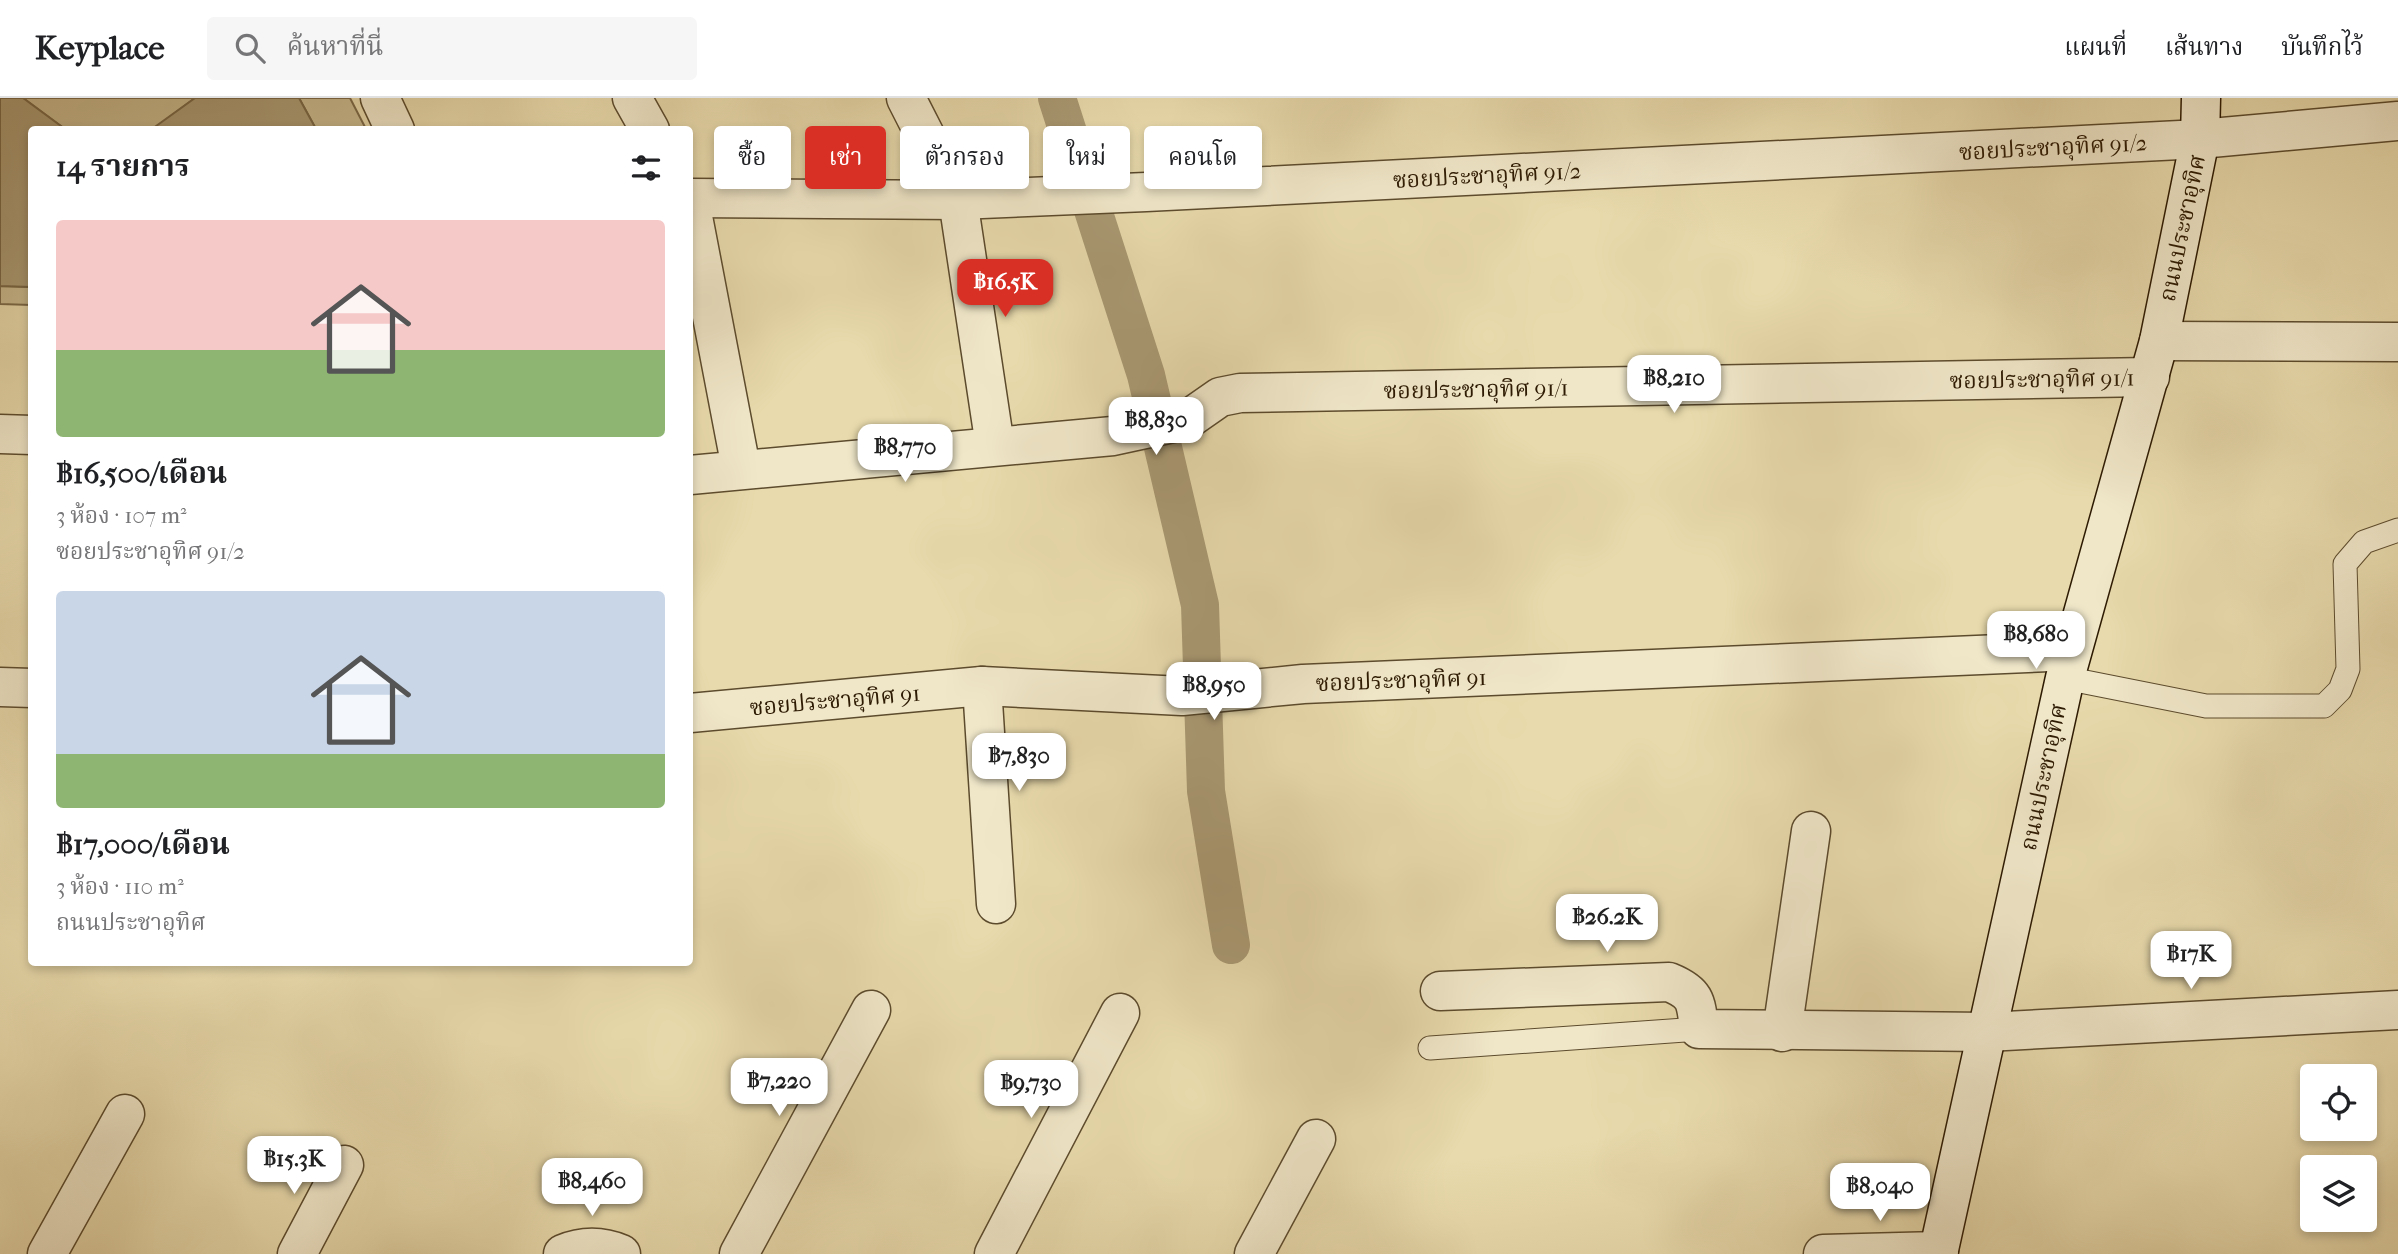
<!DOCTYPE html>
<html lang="th">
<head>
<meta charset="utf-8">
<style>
	body { margin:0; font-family:"IM FELL French Canon","Noto Serif Thai",serif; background:#f6f6f6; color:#202124; height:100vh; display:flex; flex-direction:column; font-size:26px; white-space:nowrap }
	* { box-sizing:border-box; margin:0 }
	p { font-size:23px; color:#757577 }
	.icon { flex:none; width:38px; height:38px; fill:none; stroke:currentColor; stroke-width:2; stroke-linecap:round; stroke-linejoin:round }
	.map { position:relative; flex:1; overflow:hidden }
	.details { position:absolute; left:28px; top:28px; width:665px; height:840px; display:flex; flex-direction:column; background:#fff; border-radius:7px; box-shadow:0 4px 10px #0003 }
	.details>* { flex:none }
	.hud { position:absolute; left:714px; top:28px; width:665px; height:63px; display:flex; gap:14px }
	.tools { position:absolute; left:2300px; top:966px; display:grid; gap:14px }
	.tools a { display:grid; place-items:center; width:77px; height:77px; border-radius:7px; background:#fff; box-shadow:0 4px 10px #0003; font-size:35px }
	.price { position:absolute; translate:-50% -60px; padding:0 16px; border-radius:14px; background:#fff; color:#222; font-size:23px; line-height:46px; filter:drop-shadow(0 2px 4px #0008) }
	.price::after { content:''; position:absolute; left:50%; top:42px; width:21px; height:16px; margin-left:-10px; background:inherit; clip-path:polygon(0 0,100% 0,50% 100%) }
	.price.selected { background:#d93025; color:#fff }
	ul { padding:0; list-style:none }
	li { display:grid; align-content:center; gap:14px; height:371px; padding:0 28px }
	li span { display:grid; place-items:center; height:217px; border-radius:7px; color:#555 }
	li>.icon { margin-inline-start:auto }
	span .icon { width:126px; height:126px; fill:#fffc; stroke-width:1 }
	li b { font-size:30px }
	h2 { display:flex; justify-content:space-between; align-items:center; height:84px; padding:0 28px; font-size:30px }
	.chip { padding:0 24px; border-radius:7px; background:#fff; box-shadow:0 4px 10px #0003; font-size:24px; line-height:63px }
	.chip.selected { background:#d93025; color:#fff }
	header { display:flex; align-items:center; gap:42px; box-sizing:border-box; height:98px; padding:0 35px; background:#fff; border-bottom:2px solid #e0e0e0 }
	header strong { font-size:33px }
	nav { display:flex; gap:38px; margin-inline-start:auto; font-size:24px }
	.search { width:490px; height:63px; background:#f6f6f6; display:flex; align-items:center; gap:18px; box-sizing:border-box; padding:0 24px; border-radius:7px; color:#757577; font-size:26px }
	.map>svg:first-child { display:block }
</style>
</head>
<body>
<header>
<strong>Keyplace</strong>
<div class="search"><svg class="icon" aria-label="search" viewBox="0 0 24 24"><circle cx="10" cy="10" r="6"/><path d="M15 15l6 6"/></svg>ค้นหาที่นี่</div>
<nav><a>แผนที่</a><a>เส้นทาง</a><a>บันทึกไว้</a></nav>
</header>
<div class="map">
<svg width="2398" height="1156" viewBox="0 0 2398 1156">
	<rect width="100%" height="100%" fill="#e8daac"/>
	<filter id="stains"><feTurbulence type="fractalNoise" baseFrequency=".00286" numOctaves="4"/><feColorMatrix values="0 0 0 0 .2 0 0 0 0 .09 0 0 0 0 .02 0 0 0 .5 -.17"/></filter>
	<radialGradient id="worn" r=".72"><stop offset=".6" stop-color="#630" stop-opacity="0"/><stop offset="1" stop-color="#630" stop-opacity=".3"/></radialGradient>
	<g fill="#c8ba8f" stroke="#7b6a49" stroke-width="2">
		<path d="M 23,0 L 195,0 L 152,32 L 65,31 Z"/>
		<path d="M 299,0 L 350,0 L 366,31 L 316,31 Z"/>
		<path d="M 0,188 L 31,189 L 31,207 L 0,206 Z"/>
	</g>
	<g fill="#a99973" stroke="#786746" stroke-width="2">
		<path d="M 0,0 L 23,0 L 65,31 L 32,32 L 31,189 L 0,188 Z"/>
		<path d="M 195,0 L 299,0 L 316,31 L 152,31 Z"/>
	</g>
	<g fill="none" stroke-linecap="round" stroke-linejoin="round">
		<path stroke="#a99973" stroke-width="38" d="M 1057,0 L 1146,277 L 1200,507 L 1206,693 L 1231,847"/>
		<defs>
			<g id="service">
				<path d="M 2065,580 L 2206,608 L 2324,608 L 2340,592 L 2348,571 L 2345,466 L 2364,444 L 2398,432"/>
				<path d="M 1430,950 L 1699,931"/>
			</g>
			<g id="minor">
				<path d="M 380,0 L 395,32"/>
				<path d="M 632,0 L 650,32"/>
				<path d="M 906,0 L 958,102 L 995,348"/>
				<path d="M 690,100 L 958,102 L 1146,94 L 2200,41 L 2398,23"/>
				<path d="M 690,103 L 741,370"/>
				<path d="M 2159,243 L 2398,244"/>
				<path d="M 0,336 L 32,337"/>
				<path d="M 690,377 L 1113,338 L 1187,322 L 1220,299 L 1240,295 L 2150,279"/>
				<path d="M 982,588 L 996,806"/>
				<path d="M 0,589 L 32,590"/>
				<path d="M 690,615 L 982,588 L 1182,598 L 1303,586 L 2072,553"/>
				<path d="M 1440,893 L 1669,884 C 1696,895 1696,903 1699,931 L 1987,934 L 2398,912"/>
				<path d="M 1782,934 L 1811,733"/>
				<path d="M 47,1156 L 125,1016"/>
				<path d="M 297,1156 L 344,1067"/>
				<path d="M 563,1156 C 582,1148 602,1148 621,1156"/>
				<path d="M 739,1156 L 871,912"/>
				<path d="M 994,1156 L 1120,915"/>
				<path d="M 1254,1156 L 1316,1041"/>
				<path d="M 1823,1156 L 1939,1153"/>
			</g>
			<path id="secondary" d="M 1938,1156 L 2065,580 L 2159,243 L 2200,41 L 2201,0"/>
		</defs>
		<use href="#service" stroke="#5c4b2d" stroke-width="25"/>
		<use href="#minor" stroke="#5c4b2d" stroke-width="41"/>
		<use href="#secondary" stroke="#2e1b03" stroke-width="41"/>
		<use href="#service" stroke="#f0e7c9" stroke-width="23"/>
		<use href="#minor" stroke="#f0e7c9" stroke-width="38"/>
		<use href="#secondary" stroke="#f0e7c9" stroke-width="38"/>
	</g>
	<g text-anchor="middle" stroke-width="5" stroke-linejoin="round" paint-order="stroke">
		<g font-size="23" fill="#2e1b03" stroke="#f0e7c9">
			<text transform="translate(2053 49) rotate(-3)" y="8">ซอยประชาอุทิศ 91/2</text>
			<text transform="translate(1487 77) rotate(-3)" y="8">ซอยประชาอุทิศ 91/2</text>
			<text transform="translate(2182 130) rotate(-78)" y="8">ถนนประชาอุทิศ</text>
			<text transform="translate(2042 281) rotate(-1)" y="8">ซอยประชาอุทิศ 91/1</text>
			<text transform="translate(1476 291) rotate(-1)" y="8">ซอยประชาอุทิศ 91/1</text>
			<text transform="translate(1401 582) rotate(-2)" y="8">ซอยประชาอุทิศ 91</text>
			<text transform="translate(835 602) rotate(-5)" y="8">ซอยประชาอุทิศ 91</text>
			<text transform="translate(2043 679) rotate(-78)" y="8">ถนนประชาอุทิศ</text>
		</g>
	</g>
	<rect width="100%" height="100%" filter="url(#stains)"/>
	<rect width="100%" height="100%" fill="url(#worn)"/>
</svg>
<div class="tools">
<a><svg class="icon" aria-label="locate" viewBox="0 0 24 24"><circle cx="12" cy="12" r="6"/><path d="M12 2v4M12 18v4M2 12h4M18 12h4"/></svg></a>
<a><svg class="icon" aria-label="layers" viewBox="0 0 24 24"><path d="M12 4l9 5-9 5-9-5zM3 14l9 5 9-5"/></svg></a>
</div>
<b class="price selected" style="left:1005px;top:221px">฿16.5K</b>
<b class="price" style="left:1674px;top:317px">฿8,210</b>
<b class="price" style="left:1156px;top:359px">฿8,830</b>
<b class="price" style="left:905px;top:386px">฿8,770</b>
<b class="price" style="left:2036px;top:573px">฿8,680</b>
<b class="price" style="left:1214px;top:624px">฿8,950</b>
<b class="price" style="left:1019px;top:695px">฿7,830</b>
<b class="price" style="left:1607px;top:856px">฿26.2K</b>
<b class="price" style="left:2191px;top:893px">฿17K</b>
<b class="price" style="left:779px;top:1020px">฿7,220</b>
<b class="price" style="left:1031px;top:1022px">฿9,730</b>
<b class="price" style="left:294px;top:1098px">฿15.3K</b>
<b class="price" style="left:592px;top:1120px">฿8,460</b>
<b class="price" style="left:1880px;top:1125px">฿8,040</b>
<div class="hud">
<a class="chip">ซื้อ</a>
<a class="chip selected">เช่า</a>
<a class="chip">ตัวกรอง</a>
<a class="chip">ใหม่</a>
<a class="chip">คอนโด</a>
</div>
<section class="details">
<h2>14 รายการ<svg class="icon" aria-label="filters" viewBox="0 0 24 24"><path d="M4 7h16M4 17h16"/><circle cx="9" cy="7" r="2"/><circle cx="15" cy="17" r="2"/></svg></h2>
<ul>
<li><span style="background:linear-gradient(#f6c9c9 60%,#8fb573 0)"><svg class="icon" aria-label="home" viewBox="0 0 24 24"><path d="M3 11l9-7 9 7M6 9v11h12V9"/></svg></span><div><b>฿16,500/เดือน</b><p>3 ห้อง · 107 m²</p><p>ซอยประชาอุทิศ 91/2</p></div></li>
<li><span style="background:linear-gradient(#c9d6e8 75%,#8fb573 0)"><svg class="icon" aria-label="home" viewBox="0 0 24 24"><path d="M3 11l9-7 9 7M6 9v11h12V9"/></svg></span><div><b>฿17,000/เดือน</b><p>3 ห้อง · 110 m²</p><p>ถนนประชาอุทิศ</p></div></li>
</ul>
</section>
</div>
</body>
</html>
